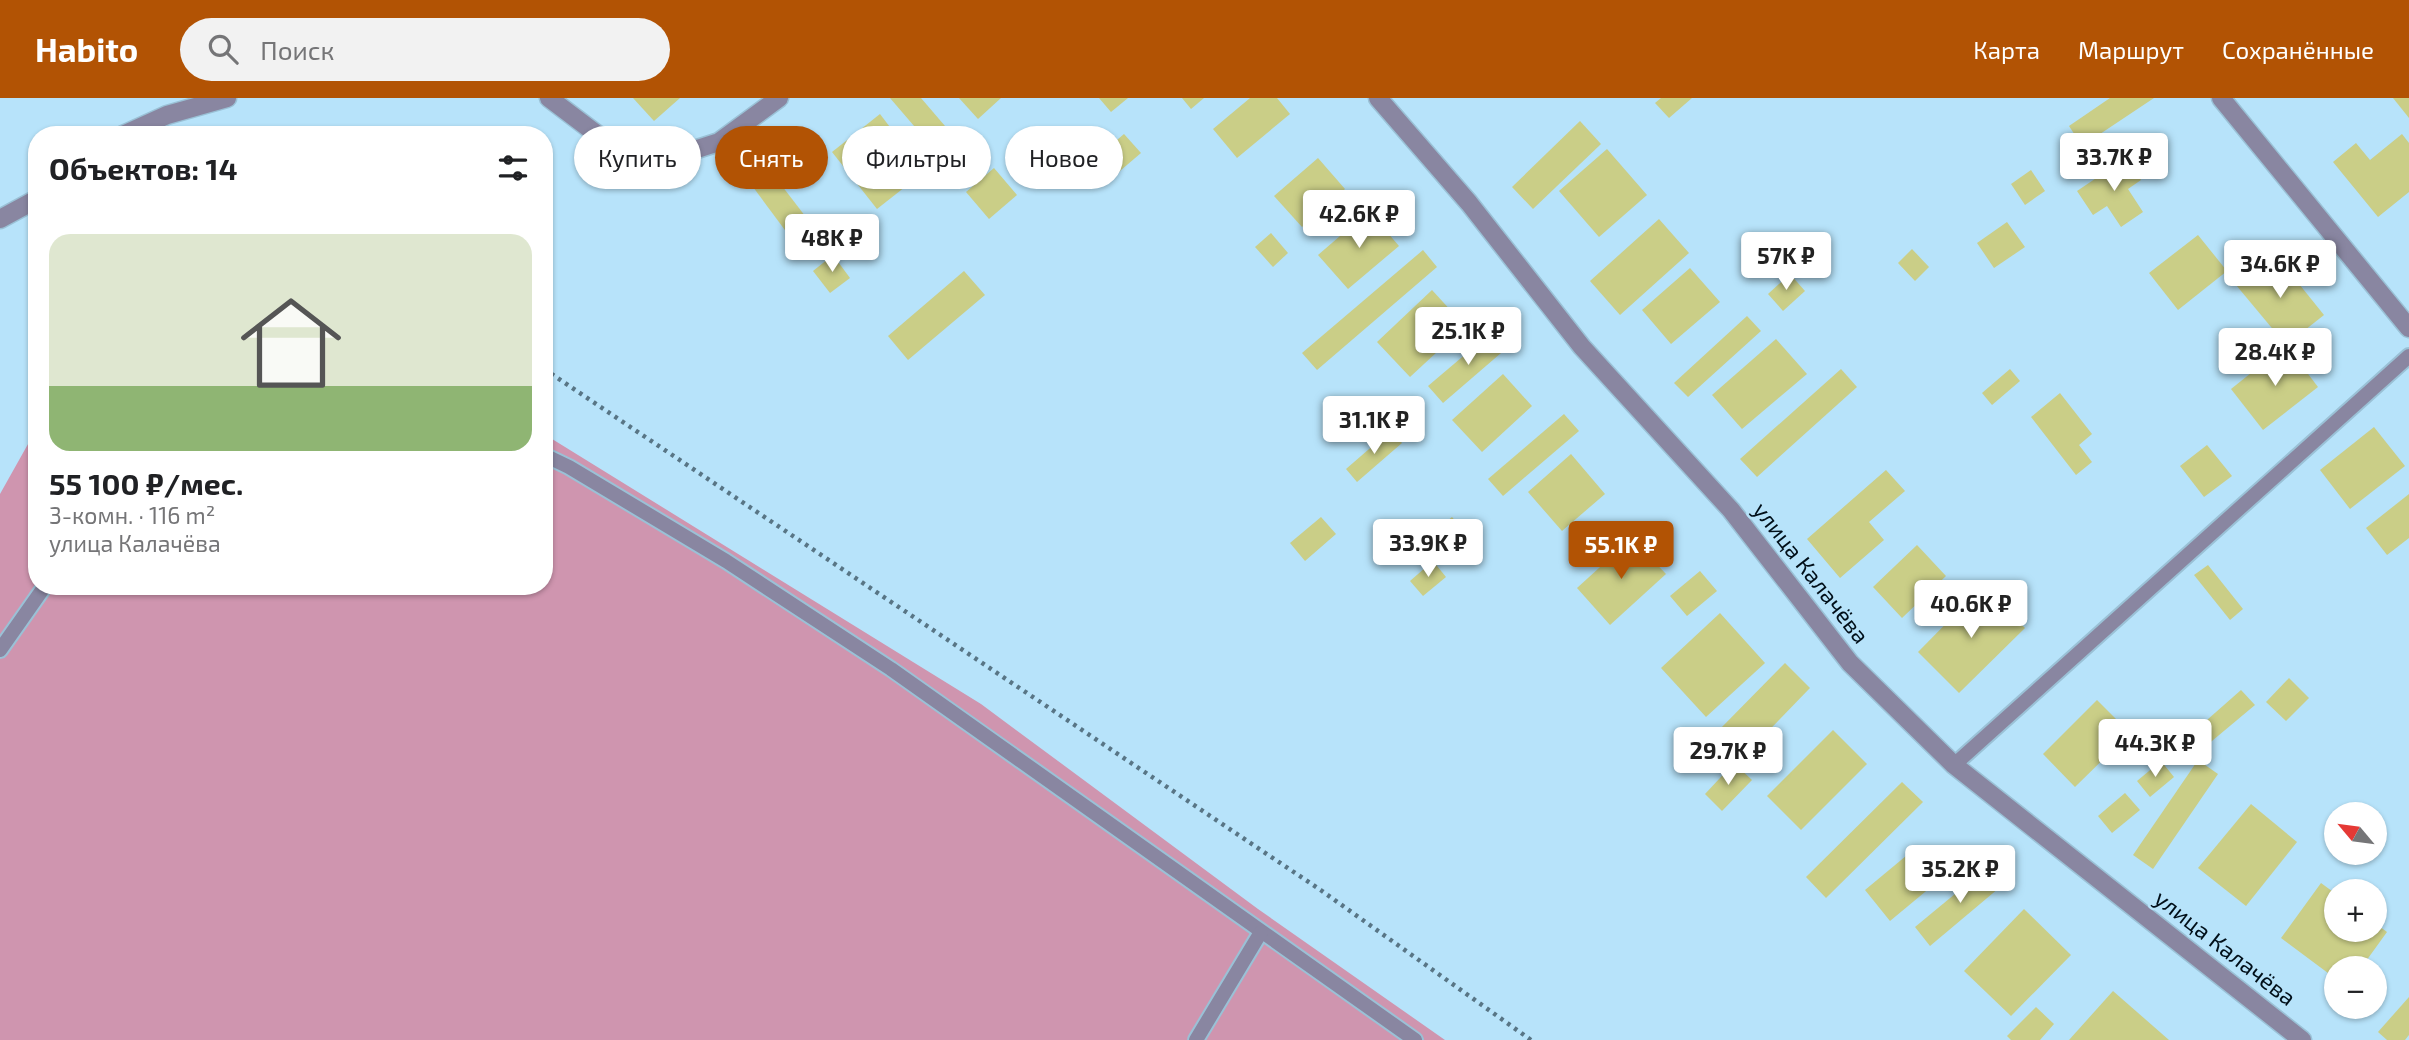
<!DOCTYPE html>
<html lang="ru">
<head>
<meta charset="utf-8">
<style>
	body { margin:0; font-family:"Exo 2",sans-serif; background:#f2f2f2; color:#202124; height:100vh; display:flex; flex-direction:column; font-size:26px; white-space:nowrap }
	* { box-sizing:border-box; margin:0 }
	p { font-size:23px; color:#757577 }
	.icon { flex:none; width:38px; height:38px; fill:none; stroke:currentColor; stroke-width:2; stroke-linecap:round; stroke-linejoin:round }
	.map { position:relative; flex:1; overflow:hidden }
	.sheet { position:absolute; left:28px; top:28px; width:525px; height:469px; display:flex; flex-direction:column; background:#fff; border-radius:28px; box-shadow:0 2px 5px #0004 }
	.sheet>* { flex:none }
	.banner { position:absolute; left:574px; top:28px; width:665px; height:63px; display:flex; gap:14px }
	.needle { width:46px; rotate:299deg }
	.controls { position:absolute; left:2324px; top:704px; display:grid; gap:14px }
	.controls a { display:grid; place-items:center; width:63px; height:63px; border-radius:50%; background:#fff; box-shadow:0 2px 5px #0004; font-size:35px }
	.price { position:absolute; translate:-50% -60px; padding:0 16px; border-radius:7px; background:#fff; color:#222; font-size:23px; line-height:46px; filter:drop-shadow(0 2px 4px #0008) }
	.price::after { content:''; position:absolute; left:50%; top:42px; width:21px; height:16px; margin-left:-10px; background:inherit; clip-path:polygon(0 0,100% 0,50% 100%) }
	.price.current { background:#b25304; color:#fff }
	ul { padding:0; list-style:none }
	li { display:grid; align-content:center; gap:14px; height:371px; padding:0 21px }
	li+li { border-top:2px solid #e0e0e0 }
	li span { display:grid; place-items:center; height:217px; border-radius:21px; color:#555 }
	li>.icon { margin-inline-start:auto }
	span .icon { width:126px; height:126px; fill:#fffc; stroke-width:1 }
	li b { font-size:30px }
	h2 { display:flex; justify-content:space-between; align-items:center; height:84px; padding:0 21px; font-size:30px }
	.chip { padding:0 24px; border-radius:32px; background:#fff; box-shadow:0 2px 5px #0004; font-size:24px; line-height:63px }
	.chip.current { background:#b25304; color:#fff }
	header { display:flex; align-items:center; gap:42px; box-sizing:border-box; height:98px; padding:0 35px; background:#b25304; color:#fff }
	header strong { font-size:33px }
	nav { display:flex; gap:38px; margin-inline-start:auto; font-size:24px }
	.search { width:490px; height:63px; background:#f2f2f2; display:flex; align-items:center; gap:18px; box-sizing:border-box; padding:0 24px; border-radius:38px; color:#757577; font-size:26px }
	.map>svg:first-child { display:block }
</style>
</head>
<body>
<header>
<strong>Habito</strong>
<div class="search"><svg class="icon" aria-label="search" viewBox="0 0 24 24"><circle cx="10" cy="10" r="6"/><path d="M15 15l6 6"/></svg>Поиск</div>
<nav><a>Карта</a><a>Маршрут</a><a>Сохранённые</a></nav>
</header>
<div class="map">
<svg width="2409" height="942" viewBox="0 0 2409 942">
	<rect width="100%" height="100%" fill="#b7e3fa"/>
	<path fill="#cf95af" d="M 37,330 L 37,488 L 544,488 L 544,336 L 981,606 L 1258,811 L 1445,942 L 0,942 L 0,396 Z"/>
	<g fill="#cace87">
		<path d="M 633,0 L 680,0 L 654,23 Z"/>
		<path d="M 890,0 L 921,0 L 981,70 L 963,85 Z"/>
		<path d="M 959,0 L 1001,0 L 978,21 Z"/>
		<path d="M 1099,0 L 1128,0 L 1111,14 Z"/>
		<path d="M 1182,0 L 1204,0 L 1191,11 Z"/>
		<path d="M 1250,0 L 1277,0 L 1290,16 L 1237,60 L 1213,31 Z"/>
		<path d="M 1661,0 L 1692,0 L 1669,20 L 1655,5 Z"/>
		<path d="M 2110,0 L 2154,0 L 2082,48 L 2069,28 Z"/>
		<path d="M 2393,0 L 2409,0 L 2409,20 Z"/>
		<path d="M 880,16 L 924,74 L 877,111 L 832,54 Z"/>
		<path d="M 1580,23 L 1601,46 L 1533,111 L 1512,89 Z"/>
		<path d="M 1124,36 L 1141,55 L 1107,84 L 1090,65 Z"/>
		<path d="M 2402,36 L 2409,45 L 2409,94 L 2378,119 L 2333,64 L 2356,45 L 2370,62 Z"/>
		<path d="M 1607,51 L 1647,97 L 1599,139 L 1559,93 Z"/>
		<path d="M 1318,60 L 1345,91 L 1302,129 L 1274,98 Z"/>
		<path d="M 2126,60 L 2141,82 L 2128,91 L 2143,114 L 2121,129 L 2107,108 L 2093,117 L 2077,93 Z"/>
		<path d="M 994,70 L 1017,97 L 989,121 L 966,94 Z"/>
		<path d="M 769,71 L 822,140 L 802,155 L 750,85 Z"/>
		<path d="M 2031,72 L 2045,93 L 2025,107 L 2011,86 Z"/>
		<path d="M 1369,113 L 1399,148 L 1348,191 L 1318,157 Z"/>
		<path d="M 1659,121 L 1689,155 L 1620,217 L 1590,183 Z"/>
		<path d="M 2007,124 L 2025,149 L 1994,170 L 1977,145 Z"/>
		<path d="M 1271,135 L 1288,155 L 1273,169 L 1255,149 Z"/>
		<path d="M 2198,137 L 2227,173 L 2178,212 L 2149,175 Z"/>
		<path d="M 1912,151 L 1929,169 L 1915,183 L 1898,165 Z"/>
		<path d="M 1423,152 L 1437,169 L 1317,272 L 1302,255 Z"/>
		<path d="M 2275,156 L 2324,217 L 2286,247 L 2236,187 Z"/>
		<path d="M 833,157 L 850,180 L 830,195 L 813,173 Z"/>
		<path d="M 1690,170 L 1720,204 L 1671,246 L 1642,212 Z"/>
		<path d="M 964,173 L 985,197 L 908,262 L 888,238 Z"/>
		<path d="M 1790,176 L 1805,193 L 1783,213 L 1768,196 Z"/>
		<path d="M 1432,192 L 1465,228 L 1410,279 L 1377,244 Z"/>
		<path d="M 1747,218 L 1761,233 L 1688,299 L 1674,285 Z"/>
		<path d="M 1494,232 L 1508,249 L 1443,305 L 1428,288 Z"/>
		<path d="M 1776,241 L 1807,276 L 1742,331 L 1712,297 Z"/>
		<path d="M 2286,247 L 2318,289 L 2263,332 L 2231,291 Z"/>
		<path d="M 1841,271 L 1857,289 L 1757,379 L 1740,361 Z"/>
		<path d="M 2010,271 L 2020,283 L 1992,307 L 1982,295 Z"/>
		<path d="M 1503,276 L 1532,308 L 1482,354 L 1452,322 Z"/>
		<path d="M 2060,295 L 2092,336 L 2079,347 L 2092,364 L 2076,377 L 2031,319 Z"/>
		<path d="M 1564,316 L 1579,333 L 1503,398 L 1488,381 Z"/>
		<path d="M 2374,329 L 2405,368 L 2350,411 L 2320,372 Z"/>
		<path d="M 1391,332 L 1402,345 L 1357,384 L 1346,371 Z"/>
		<path d="M 2207,347 L 2232,378 L 2204,399 L 2180,368 Z"/>
		<path d="M 1571,356 L 1605,396 L 1562,433 L 1528,394 Z"/>
		<path d="M 1886,372 L 1905,393 L 1869,424 L 1884,442 L 1840,480 L 1807,441 Z"/>
		<path d="M 2409,396 L 2409,440 L 2387,457 L 2366,430 Z"/>
		<path d="M 1321,419 L 1336,436 L 1305,463 L 1290,445 Z"/>
		<path d="M 1452,419 L 1464,433 L 1435,457 L 1423,443 Z"/>
		<path d="M 1632,440 L 1666,476 L 1610,527 L 1577,490 Z"/>
		<path d="M 1917,447 L 1946,478 L 1902,520 L 1873,489 Z"/>
		<path d="M 1433,463 L 1446,479 L 1423,498 L 1410,483 Z"/>
		<path d="M 2208,467 L 2243,511 L 2230,522 L 2194,477 Z"/>
		<path d="M 1700,473 L 1717,493 L 1687,518 L 1670,498 Z"/>
		<path d="M 1983,488 L 2025,530 L 1959,595 L 1918,554 Z"/>
		<path d="M 1720,515 L 1765,565 L 1706,619 L 1661,570 Z"/>
		<path d="M 1785,565 L 1810,590 L 1743,659 L 1717,634 Z"/>
		<path d="M 2289,580 L 2309,600 L 2286,623 L 2266,604 Z"/>
		<path d="M 2241,592 L 2255,607 L 2194,658 L 2182,644 Z"/>
		<path d="M 2097,602 L 2130,635 L 2075,689 L 2043,656 Z"/>
		<path d="M 1833,632 L 1867,666 L 1801,732 L 1767,698 Z"/>
		<path d="M 2198,662 L 2218,676 L 2153,771 L 2133,757 Z"/>
		<path d="M 2161,663 L 2174,679 L 2150,699 L 2137,683 Z"/>
		<path d="M 1734,665 L 1752,682 L 1722,713 L 1705,696 Z"/>
		<path d="M 1902,684 L 1923,704 L 1826,800 L 1806,779 Z"/>
		<path d="M 2125,695 L 2140,712 L 2112,735 L 2098,718 Z"/>
		<path d="M 2251,706 L 2297,744 L 2246,808 L 2198,770 Z"/>
		<path d="M 1918,748 L 1943,779 L 1890,823 L 1865,792 Z"/>
		<path d="M 1990,767 L 2005,785 L 1930,848 L 1915,829 Z"/>
		<path d="M 2321,785 L 2336,796 L 2336,831 L 2375,831 L 2375,825 L 2387,834 L 2361,870 L 2336,870 L 2336,881 L 2281,840 Z"/>
		<path d="M 2024,811 L 2071,857 L 2011,918 L 1964,873 Z"/>
		<path d="M 2113,893 L 2169,942 L 2069,942 Z"/>
		<path d="M 2409,899 L 2409,937 L 2405,942 L 2387,942 L 2378,934 Z"/>
		<path d="M 2036,909 L 2054,926 L 2040,942 L 2011,942 L 2007,938 Z"/>
	</g>
	<g fill="none" stroke-linecap="round" stroke-linejoin="round">
		<defs>
			<g id="service">
				<path d="M 544,357 L 569,369 L 726,463 L 891,571 L 1415,942"/>
				<path d="M 0,552 L 45,488"/>
				<path d="M 1954,667 L 2409,258"/>
				<path d="M 1196,942 L 1261,834"/>
			</g>
			<g id="minor">
				<path d="M 549,0 L 615,50 L 666,61 L 719,44 L 779,0"/>
				<path d="M 1378,0 L 1469,105 L 1582,249 L 1731,412 L 1850,565 L 1954,667 L 2302,942"/>
				<path d="M 2221,0 L 2409,230"/>
				<path d="M 123,37 L 167,17 L 227,0"/>
				<path d="M 0,121 L 37,101"/>
			</g>
		</defs>
		<use href="#service" stroke="#9ac1d6" stroke-width="18"/>
		<use href="#minor" stroke="#9ac1d6" stroke-width="21"/>
		<path stroke="#587585" stroke-width="4.5" stroke-dasharray="3.5 5" stroke-linecap="butt" d="M 544,271 L 1322,793 L 1531,942"/>
		<use href="#service" stroke="#8986a1" stroke-width="14"/>
		<use href="#minor" stroke="#8986a1" stroke-width="18"/>
	</g>
	<g text-anchor="middle" stroke-width="5" stroke-linejoin="round" paint-order="stroke">
		<g font-size="23" fill="#000f19" stroke="#b7e3fa">
			<text transform="translate(1811 475) rotate(52)" y="8">улица Калачёва</text>
			<text transform="translate(2225 850) rotate(38)" y="8">улица Калачёва</text>
		</g>
	</g>
</svg>
<div class="controls">
<a><svg class="needle" viewBox="-14 -14 28 28"><path d="M0-13l5 13h-10z" fill="#e53935"/><path d="M0 13l5-13h-10z" fill="#757577"/></svg></a>
<a>+</a>
<a>−</a>
</div>
<b class="price" style="left:2114px;top:95px">33.7K ₽</b>
<b class="price" style="left:1359px;top:152px">42.6K ₽</b>
<b class="price" style="left:832px;top:176px">48K ₽</b>
<b class="price" style="left:1786px;top:194px">57K ₽</b>
<b class="price" style="left:2280px;top:202px">34.6K ₽</b>
<b class="price" style="left:1468px;top:269px">25.1K ₽</b>
<b class="price" style="left:2275px;top:290px">28.4K ₽</b>
<b class="price" style="left:1374px;top:358px">31.1K ₽</b>
<b class="price" style="left:1428px;top:481px">33.9K ₽</b>
<b class="price current" style="left:1621px;top:483px">55.1K ₽</b>
<b class="price" style="left:1971px;top:542px">40.6K ₽</b>
<b class="price" style="left:2155px;top:681px">44.3K ₽</b>
<b class="price" style="left:1728px;top:689px">29.7K ₽</b>
<b class="price" style="left:1960px;top:807px">35.2K ₽</b>
<div class="banner">
<a class="chip">Купить</a>
<a class="chip current">Снять</a>
<a class="chip">Фильтры</a>
<a class="chip">Новое</a>
</div>
<section class="sheet">
<h2>Объектов: 14<svg class="icon" aria-label="filters" viewBox="0 0 24 24"><path d="M4 7h16M4 17h16"/><circle cx="9" cy="7" r="2"/><circle cx="15" cy="17" r="2"/></svg></h2>
<ul>
<li><span style="background:linear-gradient(#dfe7d0 70%,#8fb573 0)"><svg class="icon" aria-label="home" viewBox="0 0 24 24"><path d="M3 11l9-7 9 7M6 9v11h12V9"/></svg></span><div><b>55 100 ₽/мес.</b><p>3-комн. · 116 m²</p><p>улица Калачёва</p></div></li>
</ul>
</section>
</div>
</body>
</html>
